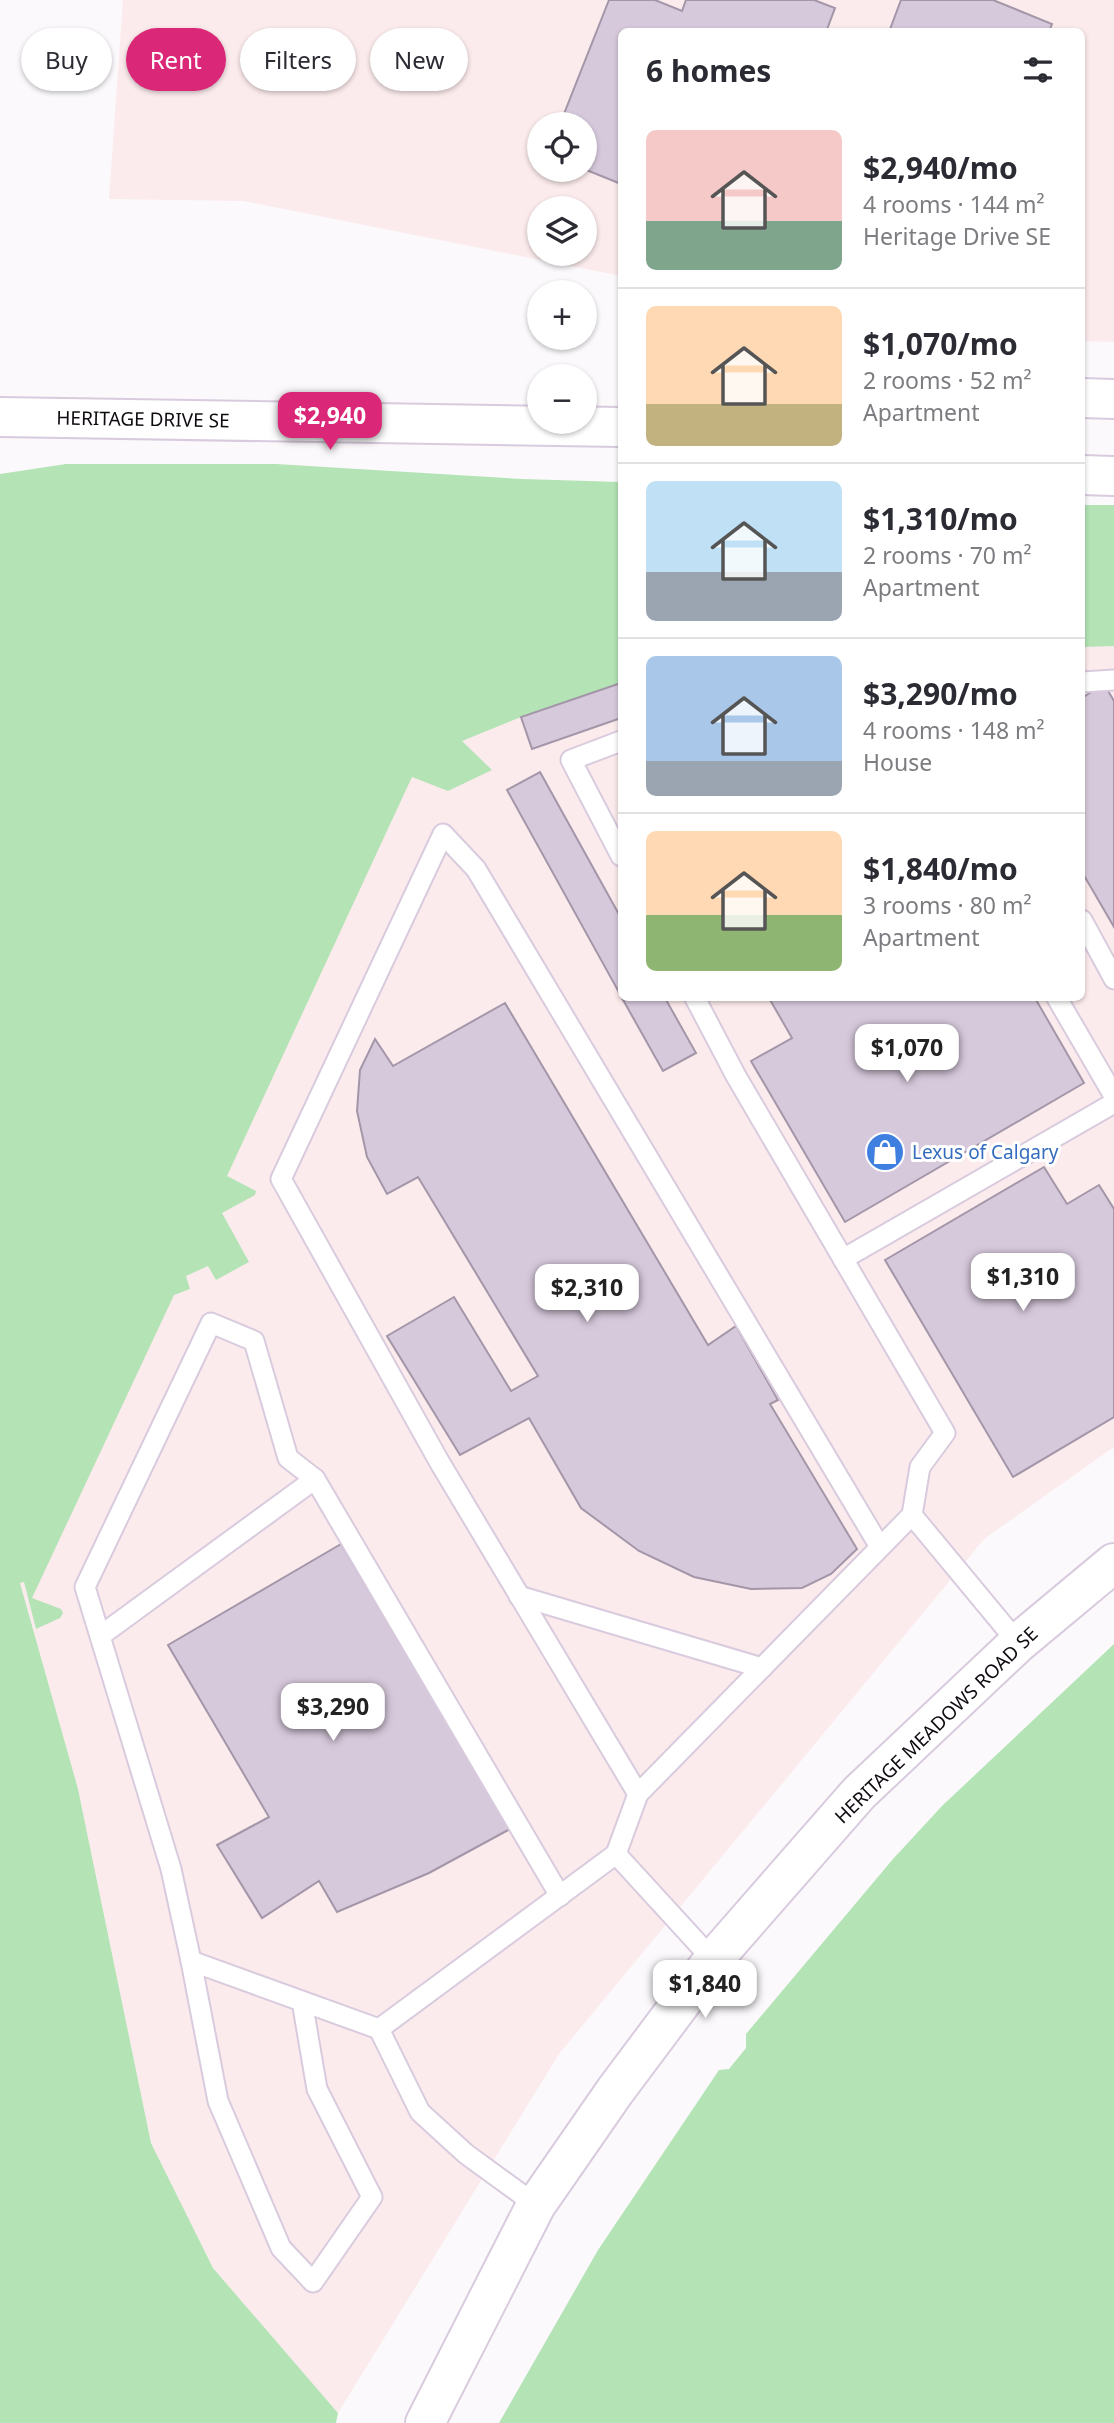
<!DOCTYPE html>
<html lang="en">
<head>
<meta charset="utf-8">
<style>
	body { margin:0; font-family:"Noto Sans",sans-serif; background:#f7f7f7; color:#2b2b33; height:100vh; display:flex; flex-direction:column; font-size:26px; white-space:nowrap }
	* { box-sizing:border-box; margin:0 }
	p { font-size:23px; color:#7c7c81 }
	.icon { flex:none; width:38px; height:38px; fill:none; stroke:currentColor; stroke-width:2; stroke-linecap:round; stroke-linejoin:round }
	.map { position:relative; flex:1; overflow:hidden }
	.side { position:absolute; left:618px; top:28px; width:467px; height:973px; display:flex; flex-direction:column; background:#fff; border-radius:10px; box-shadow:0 2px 5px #0004 }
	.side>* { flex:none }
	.top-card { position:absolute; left:21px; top:28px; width:492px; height:63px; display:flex; gap:14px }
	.buttons { position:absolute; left:527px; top:112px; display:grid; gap:14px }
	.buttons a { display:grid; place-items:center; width:70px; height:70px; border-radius:50%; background:#fff; box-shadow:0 2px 5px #0004; font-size:35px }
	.price { position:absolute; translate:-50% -60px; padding:0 16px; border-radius:14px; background:#fff; color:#222; font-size:23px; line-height:46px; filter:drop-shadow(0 2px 4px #0008) }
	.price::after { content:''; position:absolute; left:50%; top:42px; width:21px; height:16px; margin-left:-10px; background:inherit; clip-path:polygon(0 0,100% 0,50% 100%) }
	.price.on { background:#db2777; color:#fff }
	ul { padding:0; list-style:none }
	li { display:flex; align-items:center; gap:21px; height:175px; padding:0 28px }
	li+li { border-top:2px solid #e1e1e2 }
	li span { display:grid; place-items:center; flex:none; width:196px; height:140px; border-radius:10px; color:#555 }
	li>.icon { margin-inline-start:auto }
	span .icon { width:84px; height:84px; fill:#fffc; stroke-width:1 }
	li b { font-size:30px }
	h2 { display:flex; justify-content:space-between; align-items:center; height:84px; padding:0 28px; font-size:30px }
	.chip { padding:0 24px; border-radius:32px; background:#fff; box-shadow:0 2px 5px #0004; font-size:24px; line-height:63px }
	.chip.on { background:#db2777; color:#fff }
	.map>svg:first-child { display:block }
</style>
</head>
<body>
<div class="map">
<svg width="1114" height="2423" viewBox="0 0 1114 2423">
	<rect width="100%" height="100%" fill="#fbf9fc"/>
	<g fill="#fcebec" fill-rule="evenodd">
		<path d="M 123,0 L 1114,0 L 1114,342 L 1082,341 L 1082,32 L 621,32 L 621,276 L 244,201 L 109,199 ZM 539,124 L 584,124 L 584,170 L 539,170 ZM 539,208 L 584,208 L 584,254 L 539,254 Z"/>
		<path d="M 1082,630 L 1114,630 L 1114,1447 L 984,1539 L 559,2054 L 338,2413 L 213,2268 L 151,2143 L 78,1789 L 20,1583 L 392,728 L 621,646 L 621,998 L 1082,998 Z"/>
	</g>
	<g fill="#b4e3b5">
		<path d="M 66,464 L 276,464 L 522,479 L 621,482 L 621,683 L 521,717 L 462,741 L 492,770 L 448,791 L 412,777 L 227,1176 L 256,1191 L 255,1195 L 222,1213 L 249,1262 L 216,1280 L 208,1266 L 186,1276 L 190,1289 L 174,1295 L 32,1598 L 61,1609 L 63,1613 L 60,1618 L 36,1629 L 24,1582 L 20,1583 L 78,1789 L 151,2143 L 213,2268 L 338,2413 L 336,2423 L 0,2423 L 0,474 Z"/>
		<path d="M 1082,505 L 1114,505 L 1114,646 L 1082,647 Z"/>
		<path d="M 1114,1644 L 1114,2423 L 499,2423 L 598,2250 L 719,2070 L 729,2069 L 746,2048 L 746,2034 L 893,1859 L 942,1806 Z"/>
	</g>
	<g fill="#d7c9dc" stroke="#a396a8" stroke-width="2">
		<path d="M 609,0 L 655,0 L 682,11 L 686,0 L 814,0 L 835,8 L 826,32 L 621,32 L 621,184 L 584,169 L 584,124 L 560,124 Z"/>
		<path d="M 901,0 L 993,0 L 1052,24 L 1049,32 L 889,32 Z"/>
		<path d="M 621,683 L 621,718 L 532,749 L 521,717 Z"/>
		<path d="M 1104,684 L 1114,701 L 1114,927 L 1082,872 L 1082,698 Z"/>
		<path d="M 540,772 L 621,918 L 621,996 L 507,790 Z"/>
		<path d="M 622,998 L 665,998 L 696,1053 L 663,1071 Z"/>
		<path d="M 769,998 L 1035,998 L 1084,1083 L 845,1222 L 751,1061 L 792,1038 Z"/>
		<path d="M 505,1003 L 708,1345 L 736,1326 L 778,1400 L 770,1404 L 857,1549 L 831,1574 L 802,1588 L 751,1589 L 694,1577 L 639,1551 L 581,1508 L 529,1418 L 460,1455 L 387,1336 L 454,1297 L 511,1391 L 538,1376 L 418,1177 L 387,1194 L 367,1157 L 357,1111 L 360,1070 L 375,1039 L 393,1066 Z"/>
		<path d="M 1044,1167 L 1067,1204 L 1099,1185 L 1114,1209 L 1114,1417 L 1013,1477 L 885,1260 Z"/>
		<path d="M 341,1544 L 510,1829 L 429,1873 L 337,1912 L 319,1881 L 262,1918 L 217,1845 L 269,1817 L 168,1645 Z"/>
	</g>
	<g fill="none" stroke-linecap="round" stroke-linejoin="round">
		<defs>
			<g id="service">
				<path d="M 1082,682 L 1114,680"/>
				<path d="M 621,741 L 571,760 L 621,856"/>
				<path d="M 1082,920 L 1114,979"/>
				<path d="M 695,998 L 736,1076 L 945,1433 L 920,1467 L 912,1515"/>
				<path d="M 1057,998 L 1114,1096"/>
				<path d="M 843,1259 L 1114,1103"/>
				<path d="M 519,1596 L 762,1668"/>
				<path d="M 100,1636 L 315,1479"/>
				<path d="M 638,1794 L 440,1463 L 281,1179 L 443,834 L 476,869 L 880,1547"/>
				<path d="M 616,1854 L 713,1960"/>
				<path d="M 191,1961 L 171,1869 L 85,1587 L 211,1323 L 254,1341 L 288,1458 L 315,1479 L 560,1896"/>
				<path d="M 302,2001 L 317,2089 L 372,2197 L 313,2282 L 281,2248 L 218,2101 L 191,1961 L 379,2029"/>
				<path d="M 536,2205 L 466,2154 L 420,2112 L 379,2029 L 616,1854 L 638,1794 L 912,1515 L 1018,1643"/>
			</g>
			<g id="secondary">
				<path d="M 1082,398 L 1114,399"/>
				<path d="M 0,417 L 621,427"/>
				<path d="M 1082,475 L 1114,476"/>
				<path d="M 425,2423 L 536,2205 L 615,2091 L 713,1960 L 859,1793 L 1018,1643 L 1114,1563"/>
			</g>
		</defs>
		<use href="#service" stroke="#d9cbde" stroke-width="23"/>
		<use href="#secondary" stroke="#d9cbde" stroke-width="42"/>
		<use href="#service" stroke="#fff" stroke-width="19"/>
		<use href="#secondary" stroke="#fff" stroke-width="38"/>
	</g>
	<defs>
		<symbol id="shop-disc" viewBox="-11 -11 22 22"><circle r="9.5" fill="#3f7fe0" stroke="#fff"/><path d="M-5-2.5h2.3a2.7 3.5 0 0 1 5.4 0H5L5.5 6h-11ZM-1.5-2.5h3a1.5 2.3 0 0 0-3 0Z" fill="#fff"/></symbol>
	</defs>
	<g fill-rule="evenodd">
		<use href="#shop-disc" x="863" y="1130" width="44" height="44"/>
	</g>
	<g text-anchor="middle" stroke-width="6" stroke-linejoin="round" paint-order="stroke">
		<g font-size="19" fill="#100b11" stroke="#fff">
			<text transform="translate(143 419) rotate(1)" y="7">HERITAGE DRIVE SE</text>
			<text transform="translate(936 1725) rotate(-44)" y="7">HERITAGE MEADOWS ROAD SE</text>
		</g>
		<g font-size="19" fill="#366cbe" stroke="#fff" text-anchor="start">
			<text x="912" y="1159">Lexus of Calgary</text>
		</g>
	</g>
</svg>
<div class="buttons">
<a><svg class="icon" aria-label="locate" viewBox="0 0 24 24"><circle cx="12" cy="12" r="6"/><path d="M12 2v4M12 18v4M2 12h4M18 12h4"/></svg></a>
<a><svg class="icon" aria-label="layers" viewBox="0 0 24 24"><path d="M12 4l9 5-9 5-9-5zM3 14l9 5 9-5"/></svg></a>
<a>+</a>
<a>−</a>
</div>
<b class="price on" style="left:330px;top:452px">$2,940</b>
<b class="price" style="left:907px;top:1084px">$1,070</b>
<b class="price" style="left:1023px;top:1313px">$1,310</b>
<b class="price" style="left:587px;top:1324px">$2,310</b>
<b class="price" style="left:333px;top:1743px">$3,290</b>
<b class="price" style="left:705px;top:2020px">$1,840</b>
<div class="top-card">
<a class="chip">Buy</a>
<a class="chip on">Rent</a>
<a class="chip">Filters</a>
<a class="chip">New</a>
</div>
<section class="side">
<h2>6 homes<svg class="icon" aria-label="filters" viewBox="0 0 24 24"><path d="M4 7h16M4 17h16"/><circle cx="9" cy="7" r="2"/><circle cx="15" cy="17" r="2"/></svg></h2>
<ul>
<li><span style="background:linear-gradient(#f6c9c9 65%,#7fa58c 0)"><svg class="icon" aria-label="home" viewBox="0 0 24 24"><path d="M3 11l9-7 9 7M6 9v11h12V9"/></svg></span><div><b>$2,940/mo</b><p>4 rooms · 144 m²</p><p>Heritage Drive SE</p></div></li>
<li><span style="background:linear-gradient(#ffd9b3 70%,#c2b280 0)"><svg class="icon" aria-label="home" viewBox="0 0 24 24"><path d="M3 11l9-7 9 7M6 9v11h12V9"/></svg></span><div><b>$1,070/mo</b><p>2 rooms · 52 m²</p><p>Apartment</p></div></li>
<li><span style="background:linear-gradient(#bfe0f5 65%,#9aa5b1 0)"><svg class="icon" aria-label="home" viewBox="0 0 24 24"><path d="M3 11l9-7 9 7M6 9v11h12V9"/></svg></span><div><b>$1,310/mo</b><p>2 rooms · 70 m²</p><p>Apartment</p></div></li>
<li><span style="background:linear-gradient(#a9c7e8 75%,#9aa5b1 0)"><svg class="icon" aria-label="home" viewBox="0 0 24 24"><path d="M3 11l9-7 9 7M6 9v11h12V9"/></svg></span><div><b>$3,290/mo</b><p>4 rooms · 148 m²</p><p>House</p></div></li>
<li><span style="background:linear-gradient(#ffd9b3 60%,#8fb573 0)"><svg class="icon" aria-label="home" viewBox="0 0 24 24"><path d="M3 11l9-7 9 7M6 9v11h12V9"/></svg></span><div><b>$1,840/mo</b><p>3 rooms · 80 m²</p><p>Apartment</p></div></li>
</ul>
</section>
</div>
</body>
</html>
